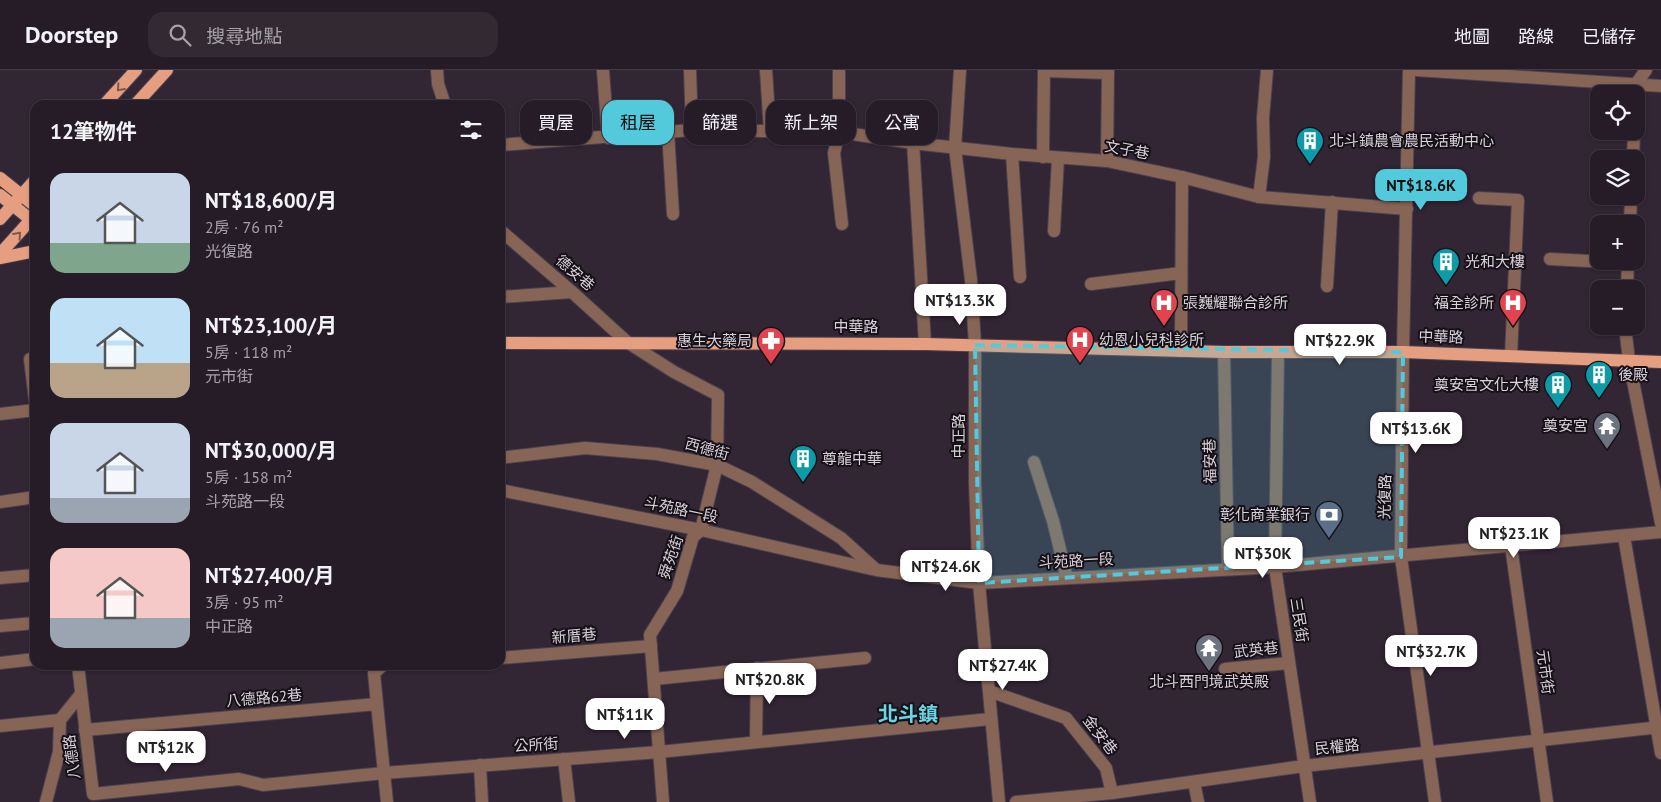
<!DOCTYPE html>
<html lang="zh-TW">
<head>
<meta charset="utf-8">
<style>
	body { margin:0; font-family:"PT Sans","Noto Sans TC",sans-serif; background:#322933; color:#f1f3f6; height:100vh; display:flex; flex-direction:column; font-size:19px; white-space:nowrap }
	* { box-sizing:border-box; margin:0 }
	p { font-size:16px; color:#a4a1a7 }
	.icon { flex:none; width:28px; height:28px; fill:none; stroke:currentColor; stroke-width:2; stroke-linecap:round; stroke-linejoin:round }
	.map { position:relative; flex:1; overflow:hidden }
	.sheet { position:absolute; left:30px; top:30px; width:475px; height:570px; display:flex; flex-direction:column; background:#261c27; border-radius:15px; box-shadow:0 1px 4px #0004,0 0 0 1px #423a44 }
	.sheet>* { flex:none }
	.guide { position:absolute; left:520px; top:30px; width:475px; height:45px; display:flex; gap:10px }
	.fabs { position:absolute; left:1590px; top:15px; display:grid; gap:10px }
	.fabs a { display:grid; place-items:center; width:55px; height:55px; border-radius:10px; background:#261c27; box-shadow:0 1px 4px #0004,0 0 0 1px #423a44; font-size:25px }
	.price { position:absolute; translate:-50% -42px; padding:0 11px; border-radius:10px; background:#fff; color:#222; font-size:16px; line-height:32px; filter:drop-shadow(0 1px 2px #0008) }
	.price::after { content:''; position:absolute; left:50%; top:30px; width:15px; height:11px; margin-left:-8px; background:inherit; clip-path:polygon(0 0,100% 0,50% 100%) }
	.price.current { background:#53cadc; color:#111 }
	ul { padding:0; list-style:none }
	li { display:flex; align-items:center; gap:15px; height:125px; padding:0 20px }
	li span { display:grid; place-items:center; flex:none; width:140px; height:100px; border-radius:15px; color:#555 }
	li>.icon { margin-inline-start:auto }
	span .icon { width:60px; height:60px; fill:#fffc; stroke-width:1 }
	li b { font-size:21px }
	h2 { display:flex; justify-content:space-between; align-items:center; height:60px; padding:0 20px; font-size:21px }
	.tag { padding:0 18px; border-radius:15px; background:#261c27; box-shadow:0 1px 4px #0004,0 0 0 1px #423a44; font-size:18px; line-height:45px }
	.tag.current { background:#53cadc; color:#111 }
	header { display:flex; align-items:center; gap:30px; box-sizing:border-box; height:70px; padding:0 25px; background:#261c27; border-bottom:1px solid #423a44 }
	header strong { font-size:24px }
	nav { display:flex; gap:28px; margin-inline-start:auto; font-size:18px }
	.search { width:350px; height:45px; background:#322933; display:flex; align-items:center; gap:12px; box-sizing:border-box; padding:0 18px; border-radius:15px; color:#a4a1a7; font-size:19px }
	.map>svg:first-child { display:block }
</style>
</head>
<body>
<header>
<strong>Doorstep</strong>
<div class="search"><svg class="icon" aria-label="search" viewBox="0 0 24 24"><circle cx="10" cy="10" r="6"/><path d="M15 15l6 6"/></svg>搜尋地點</div>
<nav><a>地圖</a><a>路線</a><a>已儲存</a></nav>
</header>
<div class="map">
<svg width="1661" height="732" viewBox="0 0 1661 732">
	<rect width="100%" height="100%" fill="#322534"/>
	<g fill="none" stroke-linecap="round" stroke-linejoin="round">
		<defs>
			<g id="minor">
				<path d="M 437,0 L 438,14 L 445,35"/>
				<path d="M 603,0 L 608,68"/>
				<path d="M 690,0 L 692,60"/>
				<path d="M 766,0 L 770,61"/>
				<path d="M 839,0 L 839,62 L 834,83 L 842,154"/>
				<path d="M 960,0 L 955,78 L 971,210 L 975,275 L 975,413 L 979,513 L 999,732"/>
				<path d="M 1409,0 L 1403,282 L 1401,487 L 1435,732"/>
				<path d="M 1416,0 L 1661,16"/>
				<path d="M 1044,1 L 1108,3"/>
				<path d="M 1635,24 L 1636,14 L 1646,0"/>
				<path d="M 668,62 L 673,144"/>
				<path d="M 913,72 L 925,274"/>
				<path d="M 500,75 L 692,60 L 839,62 L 913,73 L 1012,84 L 1107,91 L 1182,107 L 1259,127 L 1407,139"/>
				<path d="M 1012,84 L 1020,207"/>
				<path d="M 1043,87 L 1044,0"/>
				<path d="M 1633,89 L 1634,61"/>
				<path d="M 1107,91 L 1108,0"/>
				<path d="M 1259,127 L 1264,87 L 1263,48 L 1267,0"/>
				<path d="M 1479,128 L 1518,130 L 1511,286"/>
				<path d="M 1630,154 L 1631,126"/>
				<path d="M 500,160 L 572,222 L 627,272 L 674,302 L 718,325 L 717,395 L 701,460 L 693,467 L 677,521 L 650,565 L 663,732"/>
				<path d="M 1054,161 L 1058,88"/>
				<path d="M 1550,189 L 1628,193"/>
				<path d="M 1091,214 L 1181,203"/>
				<path d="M 1327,216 L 1332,132"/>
				<path d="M 1627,219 L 1628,191"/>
				<path d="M 500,227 L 572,222"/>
				<path d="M 1625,256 L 1629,291 L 1661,453"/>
				<path d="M 1181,281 L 1182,107"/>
				<path d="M 1224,282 L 1228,499"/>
				<path d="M 1278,282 L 1275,497 L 1310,732"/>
				<path d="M 30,289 L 35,330"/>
				<path d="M 0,344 L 35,340"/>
				<path d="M 500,388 L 585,378 L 657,384 L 717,395 L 752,412 L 841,468 L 874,498"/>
				<path d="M 1034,392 L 1053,451 L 1067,508"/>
				<path d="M 500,420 L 701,460 L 876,500 L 979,513 L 1275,497 L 1661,462"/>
				<path d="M 0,432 L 35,427"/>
				<path d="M 1624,466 L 1661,683"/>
				<path d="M 1511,476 L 1547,732"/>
				<path d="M 0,508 L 35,505"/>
				<path d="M 0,556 L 35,553"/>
				<path d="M 500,588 L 651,576"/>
				<path d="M 0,593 L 35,589"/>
				<path d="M 78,595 L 93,724 L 239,709 L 263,715 L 384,703 L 659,682 L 990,649"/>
				<path d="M 1225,599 L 1289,593"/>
				<path d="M 654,609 L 865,588"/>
				<path d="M 989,621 L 1066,648 L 1106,698 L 1112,723"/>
				<path d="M 377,634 L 374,603 L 383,595"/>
				<path d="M 0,656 L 60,650"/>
				<path d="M 85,660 L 377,634 L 387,732"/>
				<path d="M 756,672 L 757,598"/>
				<path d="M 564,689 L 569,732"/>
				<path d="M 480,695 L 482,732"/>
				<path d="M 1194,712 L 1198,732"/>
				<path d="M 46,732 L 59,682 L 60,650 L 81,624"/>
				<path d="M 1016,732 L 1112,723 L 1304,696 L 1661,657"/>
			</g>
			<g id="major">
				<path d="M 104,35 L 136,0"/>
				<path d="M 135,35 L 167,0"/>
				<path d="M 0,108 L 35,136"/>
				<path d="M 0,125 L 35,153"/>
				<path d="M 0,149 L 35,110"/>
				<path d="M 0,184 L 35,145"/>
				<path d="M 0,188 L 35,181"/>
				<path d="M 500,273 L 925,274 L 1224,282 L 1403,282 L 1661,292"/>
			</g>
		</defs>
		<use href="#minor" stroke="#4d404f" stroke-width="14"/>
		<use href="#major" stroke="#4d404f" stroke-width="14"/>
		<use href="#minor" stroke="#876556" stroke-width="12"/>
		<use href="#major" stroke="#e59f80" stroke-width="12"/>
	</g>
	<defs><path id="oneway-chevron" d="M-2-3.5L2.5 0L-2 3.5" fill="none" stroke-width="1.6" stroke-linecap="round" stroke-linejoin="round" transform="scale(1.25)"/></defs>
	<g stroke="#7e584c">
		<use href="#oneway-chevron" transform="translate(120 18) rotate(132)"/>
		<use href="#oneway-chevron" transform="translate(18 165) rotate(-48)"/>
	</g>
	<path fill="#53cadc" fill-opacity="0.2" stroke="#53cadc" stroke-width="4" stroke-dasharray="10 6" stroke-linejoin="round" d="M 975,275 L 1403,282 L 1401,487 L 979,513 Z"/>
	<defs>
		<symbol id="building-pin" viewBox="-11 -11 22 30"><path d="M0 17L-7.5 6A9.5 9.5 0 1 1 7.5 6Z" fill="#0f9aa8" stroke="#161117"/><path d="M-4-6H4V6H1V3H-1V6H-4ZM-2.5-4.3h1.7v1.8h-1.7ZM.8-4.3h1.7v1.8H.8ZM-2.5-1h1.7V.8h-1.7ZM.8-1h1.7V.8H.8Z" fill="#fff"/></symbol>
		<symbol id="hospital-pin" viewBox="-11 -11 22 30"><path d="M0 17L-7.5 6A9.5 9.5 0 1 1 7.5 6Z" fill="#e0444e" stroke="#161117"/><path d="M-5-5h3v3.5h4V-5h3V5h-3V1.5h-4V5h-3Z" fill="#fff"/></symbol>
		<symbol id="pharmacy-pin" viewBox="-11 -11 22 30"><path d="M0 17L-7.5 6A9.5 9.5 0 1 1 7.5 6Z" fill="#e0444e" stroke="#161117"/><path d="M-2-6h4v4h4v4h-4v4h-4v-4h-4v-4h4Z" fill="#fff"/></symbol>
		<symbol id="temple-pin" viewBox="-11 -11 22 30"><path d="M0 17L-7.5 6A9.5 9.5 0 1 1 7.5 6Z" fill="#6b7280" stroke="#161117"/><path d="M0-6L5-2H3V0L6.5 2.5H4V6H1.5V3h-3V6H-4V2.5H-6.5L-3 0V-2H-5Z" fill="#fff"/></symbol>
		<symbol id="bank-pin" viewBox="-11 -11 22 30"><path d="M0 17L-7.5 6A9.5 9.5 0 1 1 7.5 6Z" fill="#5c6f8a" stroke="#161117"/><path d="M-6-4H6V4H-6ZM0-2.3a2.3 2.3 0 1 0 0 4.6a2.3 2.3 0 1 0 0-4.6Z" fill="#fff"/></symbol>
	</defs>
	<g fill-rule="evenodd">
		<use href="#building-pin" x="1294" y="55" width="32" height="43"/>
		<use href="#building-pin" x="1430" y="176" width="32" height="43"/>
		<use href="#hospital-pin" x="1148" y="217" width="32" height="43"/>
		<use href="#hospital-pin" x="1497" y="217" width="32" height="43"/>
		<use href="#hospital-pin" x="1064" y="254" width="32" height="43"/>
		<use href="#pharmacy-pin" x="755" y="255" width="32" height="43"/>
		<use href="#building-pin" x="1583" y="289" width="32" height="43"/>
		<use href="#building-pin" x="1542" y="299" width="32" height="43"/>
		<use href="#temple-pin" x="1591" y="340" width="32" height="43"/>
		<use href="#building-pin" x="787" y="373" width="32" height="43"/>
		<use href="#bank-pin" x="1313" y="429" width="32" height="43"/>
		<use href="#temple-pin" x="1193" y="562" width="32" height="43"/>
	</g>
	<g text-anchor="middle" stroke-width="4" stroke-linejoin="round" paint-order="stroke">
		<g font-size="15" fill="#d8d0da" stroke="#161117" text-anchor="start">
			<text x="1329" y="76">北斗鎮農會農民活動中心</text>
			<text x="1465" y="197">光和大樓</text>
			<text x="1183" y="238">張巍耀聯合診所</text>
			<text x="1494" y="238" text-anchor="end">福全診所</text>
			<text x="1099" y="275">幼恩小兒科診所</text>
			<text x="752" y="276" text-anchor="end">惠生大藥局</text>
			<text x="1618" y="310">後殿</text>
			<text x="1539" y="320" text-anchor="end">奠安宮文化大樓</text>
			<text x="1588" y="361" text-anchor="end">奠安宮</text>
			<text x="822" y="394">尊龍中華</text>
			<text x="1310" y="450" text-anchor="end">彰化商業銀行</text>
			<text x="1209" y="617" text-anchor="middle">北斗西門境武英殿</text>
		</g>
		<g font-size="15" fill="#d8d0da" stroke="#161117">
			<text transform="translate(1127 80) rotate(10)" y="5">文子巷</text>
			<text transform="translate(575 203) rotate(41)" y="5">德安巷</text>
			<text x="856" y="262">中華路</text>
			<text transform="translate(1441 267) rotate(2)" y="5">中華路</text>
			<text transform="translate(959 366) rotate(-90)" y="5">中正路</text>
			<text transform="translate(707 379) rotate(15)" y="5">西德街</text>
			<text transform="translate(1210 391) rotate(-91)" y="5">福安巷</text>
			<text transform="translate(1385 427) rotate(-89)" y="5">光復路</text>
			<text transform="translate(681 440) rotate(12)" y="5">斗苑路一段</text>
			<text transform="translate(671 487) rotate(-71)" y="5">舜苑街</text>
			<text transform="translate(1076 491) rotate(-3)" y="5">斗苑路一段</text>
			<text transform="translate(1299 550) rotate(81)" y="5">三民街</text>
			<text transform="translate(574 566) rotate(-5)" y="5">新厝巷</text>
			<text transform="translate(1256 580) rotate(-6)" y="5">武英巷</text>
			<text transform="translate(1545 602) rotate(82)" y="5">元市街</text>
			<text transform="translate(264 628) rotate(-5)" y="5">八德路62巷</text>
			<text transform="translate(1100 665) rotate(52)" y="5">金安巷</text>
			<text transform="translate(536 675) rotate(-4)" y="5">公所街</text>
			<text transform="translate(1337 677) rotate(-6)" y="5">民權路</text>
			<text transform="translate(72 687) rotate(-97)" y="5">八德路</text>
		</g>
		<g font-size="20" font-weight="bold" fill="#6bd5e5" stroke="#161117">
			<text x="908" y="651">北斗鎮</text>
		</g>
	</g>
</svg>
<div class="fabs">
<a><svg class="icon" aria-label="locate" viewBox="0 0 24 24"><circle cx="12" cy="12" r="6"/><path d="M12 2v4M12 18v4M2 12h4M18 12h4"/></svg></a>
<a><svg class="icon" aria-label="layers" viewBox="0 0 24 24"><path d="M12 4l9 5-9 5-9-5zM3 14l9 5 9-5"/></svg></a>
<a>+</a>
<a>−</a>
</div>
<b class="price current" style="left:1421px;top:141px">NT$18.6K</b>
<b class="price" style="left:960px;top:256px">NT$13.3K</b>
<b class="price" style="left:1340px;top:296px">NT$22.9K</b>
<b class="price" style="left:1416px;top:384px">NT$13.6K</b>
<b class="price" style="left:1514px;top:489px">NT$23.1K</b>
<b class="price" style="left:1263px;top:509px">NT$30K</b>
<b class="price" style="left:946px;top:522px">NT$24.6K</b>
<b class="price" style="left:1431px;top:607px">NT$32.7K</b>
<b class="price" style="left:1003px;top:621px">NT$27.4K</b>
<b class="price" style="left:770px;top:635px">NT$20.8K</b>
<b class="price" style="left:625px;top:670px">NT$11K</b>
<b class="price" style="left:166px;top:703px">NT$12K</b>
<div class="guide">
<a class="tag">買屋</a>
<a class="tag current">租屋</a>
<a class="tag">篩選</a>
<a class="tag">新上架</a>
<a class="tag">公寓</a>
</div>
<section class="sheet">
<h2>12筆物件<svg class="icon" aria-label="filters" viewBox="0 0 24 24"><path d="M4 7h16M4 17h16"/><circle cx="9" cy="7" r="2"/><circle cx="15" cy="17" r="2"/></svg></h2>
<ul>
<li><span style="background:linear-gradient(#c9d6e8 70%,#7fa58c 0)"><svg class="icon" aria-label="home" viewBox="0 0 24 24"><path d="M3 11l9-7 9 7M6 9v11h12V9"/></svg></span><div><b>NT$18,600/月</b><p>2房 · 76 m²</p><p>光復路</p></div></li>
<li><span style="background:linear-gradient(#bfe0f5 65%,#b9a48a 0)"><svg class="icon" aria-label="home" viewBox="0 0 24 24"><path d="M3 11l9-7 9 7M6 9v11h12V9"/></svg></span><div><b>NT$23,100/月</b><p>5房 · 118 m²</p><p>元市街</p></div></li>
<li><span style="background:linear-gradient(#c9d6e8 75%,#9aa5b1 0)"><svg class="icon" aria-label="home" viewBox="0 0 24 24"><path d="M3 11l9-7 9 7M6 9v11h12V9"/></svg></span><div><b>NT$30,000/月</b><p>5房 · 158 m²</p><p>斗苑路一段</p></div></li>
<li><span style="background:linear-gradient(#f6c9c9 70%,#9aa5b1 0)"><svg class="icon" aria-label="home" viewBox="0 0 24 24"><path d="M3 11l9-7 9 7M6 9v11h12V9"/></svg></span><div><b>NT$27,400/月</b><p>3房 · 95 m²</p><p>中正路</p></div></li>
</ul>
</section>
</div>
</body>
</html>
